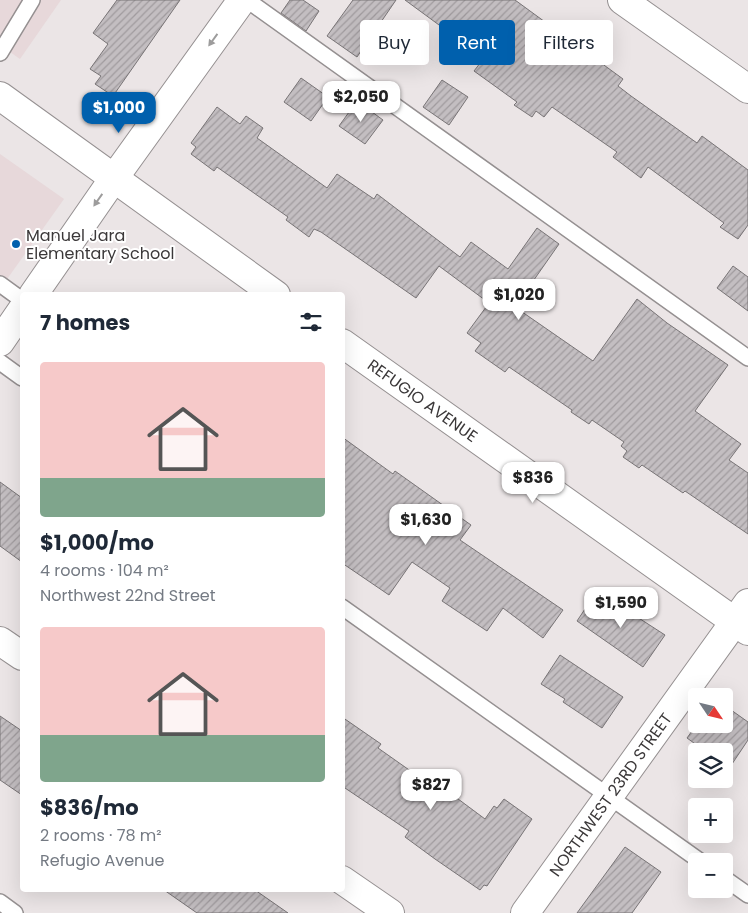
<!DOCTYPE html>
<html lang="en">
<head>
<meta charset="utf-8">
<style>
	body { margin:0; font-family:Poppins,sans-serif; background:#f6f6f7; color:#1f2937; height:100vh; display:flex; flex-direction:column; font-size:19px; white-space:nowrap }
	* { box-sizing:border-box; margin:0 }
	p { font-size:16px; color:#747a83 }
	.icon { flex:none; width:28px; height:28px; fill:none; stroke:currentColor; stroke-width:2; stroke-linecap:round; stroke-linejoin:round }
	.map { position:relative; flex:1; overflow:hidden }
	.drawer { position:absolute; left:20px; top:292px; width:325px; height:600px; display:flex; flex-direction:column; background:#fff; border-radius:5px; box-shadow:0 5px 20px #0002 }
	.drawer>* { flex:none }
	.hud { position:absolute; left:360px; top:20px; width:312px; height:45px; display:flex; gap:10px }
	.needle { width:32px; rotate:125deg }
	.buttons { position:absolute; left:688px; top:688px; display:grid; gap:10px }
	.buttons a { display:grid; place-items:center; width:45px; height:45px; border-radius:5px; background:#fff; box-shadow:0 5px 20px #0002; font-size:25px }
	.price { position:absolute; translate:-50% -42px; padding:0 11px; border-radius:10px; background:#fff; color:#222; font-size:16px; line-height:32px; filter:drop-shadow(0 1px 2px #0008) }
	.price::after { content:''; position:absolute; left:50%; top:30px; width:15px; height:11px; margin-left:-8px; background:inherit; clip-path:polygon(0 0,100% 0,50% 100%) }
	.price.active { background:#0060ad; color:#fff }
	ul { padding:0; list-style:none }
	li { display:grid; align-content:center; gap:10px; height:265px; padding:0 20px }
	li span { display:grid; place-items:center; height:155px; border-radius:5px; color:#555 }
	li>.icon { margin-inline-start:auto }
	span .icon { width:90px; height:90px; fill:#fffc; stroke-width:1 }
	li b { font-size:21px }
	h2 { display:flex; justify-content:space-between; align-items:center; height:60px; padding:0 20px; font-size:21px }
	.tag { padding:0 18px; border-radius:5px; background:#fff; box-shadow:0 5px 20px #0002; font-size:18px; line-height:45px }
	.tag.active { background:#0060ad; color:#fff }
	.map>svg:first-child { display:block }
</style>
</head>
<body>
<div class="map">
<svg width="748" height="913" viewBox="0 0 748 913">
	<defs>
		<pattern id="building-hatch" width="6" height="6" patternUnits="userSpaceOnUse" patternTransform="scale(1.25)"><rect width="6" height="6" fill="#c3bec1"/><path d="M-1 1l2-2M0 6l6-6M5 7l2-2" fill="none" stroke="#a09b9e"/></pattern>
	</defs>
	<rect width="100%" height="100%" fill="#ebe5e6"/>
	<g fill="#e7d8da">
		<path d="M 0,0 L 61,0 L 20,59 L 0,45 Z"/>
		<path d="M 0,154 L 64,199 L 0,289 Z"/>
	</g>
	<g fill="url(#building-hatch)" stroke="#787476">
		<path d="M 117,0 L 180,0 L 113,96 L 95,84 L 101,76 L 90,69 L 108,44 L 93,33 Z"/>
		<path d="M 290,0 L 303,0 L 319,11 L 306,31 L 281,13 Z"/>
		<path d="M 353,0 L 396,0 L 357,57 L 327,36 Z"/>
		<path d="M 405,0 L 515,0 L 623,79 L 618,86 L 631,96 L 697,143 L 702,136 L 748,170 L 748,225 L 738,239 L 720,227 L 724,223 L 648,167 L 641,178 L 613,157 L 617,152 L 552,107 L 544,117 L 536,111 L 532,117 L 514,105 L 517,102 L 474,71 L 484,58 Z"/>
		<path d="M 301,78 L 328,97 L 311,121 L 284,102 Z"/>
		<path d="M 442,80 L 468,97 L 449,125 L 423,107 Z"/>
		<path d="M 357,101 L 383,120 L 365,144 L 339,126 Z"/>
		<path d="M 217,107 L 240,124 L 246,116 L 263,128 L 257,138 L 327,188 L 337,174 L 374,199 L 377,194 L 460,257 L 471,242 L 508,269 L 537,228 L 559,244 L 515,307 L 593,361 L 637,299 L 667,323 L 728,365 L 695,411 L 741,444 L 729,460 L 748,473 L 748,534 L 685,491 L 683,493 L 642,465 L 639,468 L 623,457 L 627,451 L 621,446 L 624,442 L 592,420 L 589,424 L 571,412 L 572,410 L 509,367 L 505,372 L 475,351 L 481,343 L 467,333 L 489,303 L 439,266 L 416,298 L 321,232 L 314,229 L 309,237 L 286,220 L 288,217 L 217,167 L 214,171 L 191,154 L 196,147 L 191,143 Z"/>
		<path d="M 733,266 L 748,277 L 748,311 L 717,288 Z"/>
		<path d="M 342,437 L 393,474 L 395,471 L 471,525 L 460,540 L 563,610 L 543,638 L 503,608 L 487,631 L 442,601 L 450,588 L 412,562 L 389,595 L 342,563 Z"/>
		<path d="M 0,482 L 22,498 L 22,562 L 0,546 Z"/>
		<path d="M 597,591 L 665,635 L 643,667 L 577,621 Z"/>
		<path d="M 560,655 L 623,697 L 602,728 L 563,702 L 565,699 L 541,684 Z"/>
		<path d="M 724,705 L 748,722 L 748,740 L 724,776 L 724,751 L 705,751 L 687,738 L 697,724 L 724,724 Z"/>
		<path d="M 0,716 L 22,731 L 22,795 L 0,780 Z"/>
		<path d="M 342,717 L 381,744 L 378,748 L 439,791 L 442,787 L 485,819 L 494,806 L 497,808 L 504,799 L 532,819 L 487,886 L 484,885 L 480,890 L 435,859 L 405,837 L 409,831 L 342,786 Z"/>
		<path d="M 625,847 L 661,872 L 632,913 L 577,913 Z"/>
		<path d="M 164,890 L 255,890 L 288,913 L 197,913 Z"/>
	</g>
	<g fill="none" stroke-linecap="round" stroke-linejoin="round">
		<defs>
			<g id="lane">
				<path d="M 247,0 L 748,358"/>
				<path d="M 0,53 L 32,0"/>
				<path d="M 0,284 L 22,300"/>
				<path d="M 0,362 L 22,378"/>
				<path d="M 342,607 L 700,861"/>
				<path d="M 724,878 L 748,895"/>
				<path d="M 0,902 L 15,913"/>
			</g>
			<g id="street">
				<path d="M 622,0 L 748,89"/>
				<path d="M 0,96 L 276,295"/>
				<path d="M 33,295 L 114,178 L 242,0"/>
				<path d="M 0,342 L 22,310"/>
				<path id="s1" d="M 342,343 L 748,631"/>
				<path d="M 0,641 L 22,656"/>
				<path d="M 342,880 L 390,913"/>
				<path id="s2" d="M 525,913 L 748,603"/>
			</g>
		</defs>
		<use href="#lane" stroke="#959091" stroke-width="18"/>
		<use href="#street" stroke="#959091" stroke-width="30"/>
		<use href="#lane" stroke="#fff" stroke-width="15"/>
		<use href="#street" stroke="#fff" stroke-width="28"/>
	</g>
	<defs><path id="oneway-solid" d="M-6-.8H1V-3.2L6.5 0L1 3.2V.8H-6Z" transform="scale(1.25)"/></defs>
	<g fill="#9d9c9c">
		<use href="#oneway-solid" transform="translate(213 40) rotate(126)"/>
		<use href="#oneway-solid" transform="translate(98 200) rotate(125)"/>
	</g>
	<circle fill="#0060ad" stroke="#fff" stroke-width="2" cx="16" cy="244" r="5"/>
	<g text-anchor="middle" stroke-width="4" stroke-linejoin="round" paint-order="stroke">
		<g font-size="16" fill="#3b3839" stroke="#fff" text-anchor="start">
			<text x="26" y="241">Manuel Jara<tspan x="26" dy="18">Elementary School</tspan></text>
		</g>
		<g font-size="16" fill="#3b3839" stroke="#fff">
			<text dy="6" stroke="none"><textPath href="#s1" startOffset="99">REFUGIO AVENUE</textPath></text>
			<text dy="6" stroke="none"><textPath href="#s2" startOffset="146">NORTHWEST 23RD STREET</textPath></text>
		</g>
	</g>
</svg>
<div class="buttons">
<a><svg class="needle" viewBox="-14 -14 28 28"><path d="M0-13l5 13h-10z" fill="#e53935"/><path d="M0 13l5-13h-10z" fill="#747a83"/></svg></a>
<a><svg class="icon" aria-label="layers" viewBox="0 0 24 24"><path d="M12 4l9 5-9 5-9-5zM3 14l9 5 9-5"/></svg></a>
<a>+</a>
<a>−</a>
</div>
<b class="price" style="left:361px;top:123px">$2,050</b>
<b class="price active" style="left:119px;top:134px">$1,000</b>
<b class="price" style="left:519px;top:321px">$1,020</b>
<b class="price" style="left:533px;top:504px">$836</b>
<b class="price" style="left:426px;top:546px">$1,630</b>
<b class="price" style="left:621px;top:629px">$1,590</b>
<b class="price" style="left:431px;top:811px">$827</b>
<div class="hud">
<a class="tag">Buy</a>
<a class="tag active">Rent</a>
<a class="tag">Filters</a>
</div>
<section class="drawer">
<h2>7 homes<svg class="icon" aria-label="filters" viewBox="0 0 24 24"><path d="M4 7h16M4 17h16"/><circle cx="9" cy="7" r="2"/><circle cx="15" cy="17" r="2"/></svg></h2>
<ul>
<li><span style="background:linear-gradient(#f6c9c9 75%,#7fa58c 0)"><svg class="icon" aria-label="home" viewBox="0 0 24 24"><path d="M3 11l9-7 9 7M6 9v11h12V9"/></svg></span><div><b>$1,000/mo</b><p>4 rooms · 104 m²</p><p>Northwest 22nd Street</p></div></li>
<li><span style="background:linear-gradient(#f6c9c9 70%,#7fa58c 0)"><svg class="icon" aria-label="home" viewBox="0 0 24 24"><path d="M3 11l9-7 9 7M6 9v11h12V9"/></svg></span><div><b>$836/mo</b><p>2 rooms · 78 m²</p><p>Refugio Avenue</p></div></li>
</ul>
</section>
</div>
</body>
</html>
